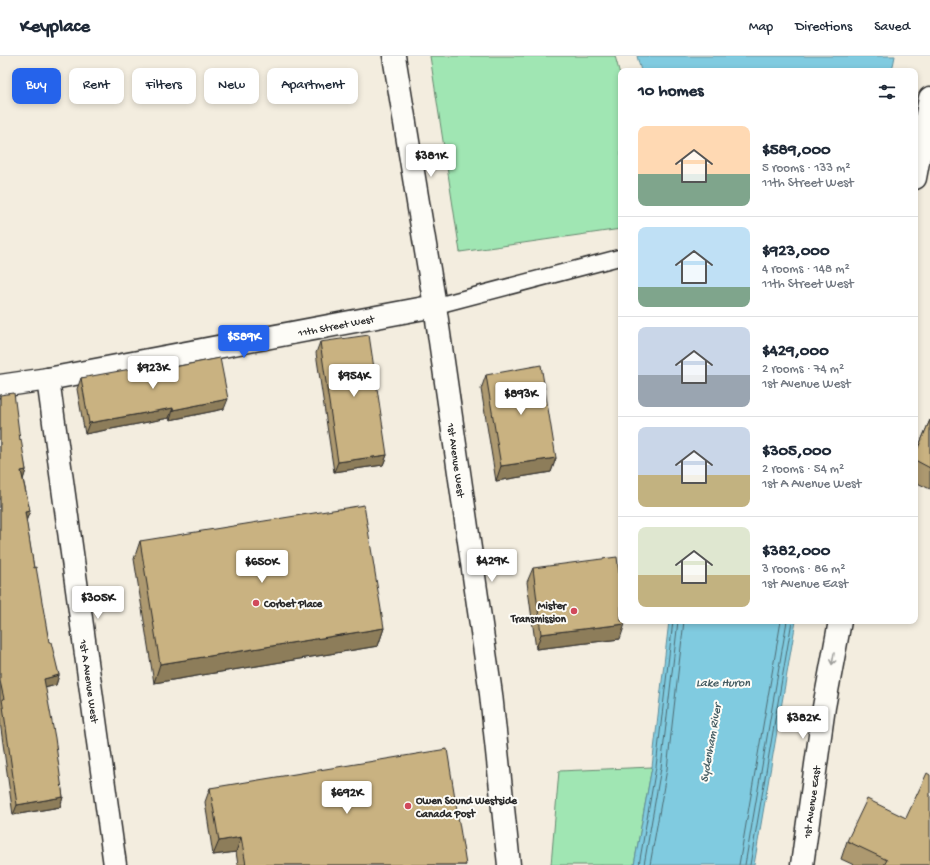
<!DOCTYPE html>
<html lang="en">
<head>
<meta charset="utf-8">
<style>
	body { margin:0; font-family:"Gochi Hand",sans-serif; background:#f2f2f3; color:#1f2937; height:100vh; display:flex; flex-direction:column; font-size:15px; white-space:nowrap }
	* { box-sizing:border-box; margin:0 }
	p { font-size:13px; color:#747a83 }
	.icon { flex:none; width:22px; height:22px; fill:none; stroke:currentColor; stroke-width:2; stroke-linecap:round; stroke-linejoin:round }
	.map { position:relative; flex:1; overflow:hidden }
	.details { position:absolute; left:618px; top:12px; width:300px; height:556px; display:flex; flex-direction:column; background:#fff; border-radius:8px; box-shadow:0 2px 6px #0003 }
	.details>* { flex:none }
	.banner { position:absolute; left:12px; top:12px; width:380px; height:36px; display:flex; gap:8px }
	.price { position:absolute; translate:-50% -34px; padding:0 9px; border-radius:4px; background:#fff; color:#222; font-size:13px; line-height:26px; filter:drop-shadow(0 1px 2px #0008) }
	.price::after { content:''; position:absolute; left:50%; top:24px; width:12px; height:9px; margin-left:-6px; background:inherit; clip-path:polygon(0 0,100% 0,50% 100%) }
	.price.active { background:#2563eb; color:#fff }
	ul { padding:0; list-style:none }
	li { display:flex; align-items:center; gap:12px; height:100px; padding:0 20px }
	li+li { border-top:1px solid #e0e1e3 }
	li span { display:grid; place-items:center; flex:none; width:112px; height:80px; border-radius:8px; color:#555 }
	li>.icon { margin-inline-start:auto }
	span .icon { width:48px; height:48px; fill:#fffc; stroke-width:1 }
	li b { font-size:17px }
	h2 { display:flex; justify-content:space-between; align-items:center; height:48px; padding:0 20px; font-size:17px }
	.pill { padding:0 14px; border-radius:8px; background:#fff; box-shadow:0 2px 6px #0003; font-size:14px; line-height:36px }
	.pill.active { background:#2563eb; color:#fff }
	header { display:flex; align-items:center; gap:24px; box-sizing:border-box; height:56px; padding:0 20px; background:#fff; border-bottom:1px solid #e0e1e3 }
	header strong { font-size:19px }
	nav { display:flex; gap:22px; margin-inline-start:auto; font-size:14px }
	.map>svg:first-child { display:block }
</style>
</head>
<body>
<header>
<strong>Keyplace</strong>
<nav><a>Map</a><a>Directions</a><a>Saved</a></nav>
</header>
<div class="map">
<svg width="930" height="809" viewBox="0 0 930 809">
	<rect width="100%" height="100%" fill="#f3eddf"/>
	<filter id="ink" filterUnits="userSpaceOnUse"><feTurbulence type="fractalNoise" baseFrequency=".025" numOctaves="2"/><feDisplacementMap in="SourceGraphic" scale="8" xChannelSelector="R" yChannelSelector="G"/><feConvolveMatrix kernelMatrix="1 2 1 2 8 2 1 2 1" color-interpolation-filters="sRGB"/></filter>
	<g filter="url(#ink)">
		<g fill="#a0e6b3" stroke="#66886f">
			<path d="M 430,0 L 615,0 L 621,22 L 621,173 L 460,196 Z"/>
			<path d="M 652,711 L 634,809 L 551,809 L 559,715 Z"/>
		</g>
		<g fill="#80cbe0" stroke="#5e8b98">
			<path d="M 637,0 L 895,0 L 892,15 L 641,15 Z"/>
			<path d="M 669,565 L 796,565 L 754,809 L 634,809 L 652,711 Z"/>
		</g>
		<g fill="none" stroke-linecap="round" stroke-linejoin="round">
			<g stroke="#4d6b73" stroke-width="1">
				<path d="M 639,809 L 656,711 L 673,565"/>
				<path d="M 644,809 L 661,712 L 678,565"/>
				<path d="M 650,809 L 667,713 L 684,565"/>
				<path d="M 739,809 L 781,565"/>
				<path d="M 745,809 L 787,565"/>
				<path d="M 750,809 L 792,565"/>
			</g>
			<defs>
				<path id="service" d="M 435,250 L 621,201"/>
				<g id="minor">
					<path d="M 394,0 L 435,250 L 491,638 L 509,809"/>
					<path d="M 915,122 L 930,42"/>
					<path d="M 48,323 L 115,809"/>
					<path d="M 0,330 L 48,323 L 435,250"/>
					<path d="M 802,809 L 824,651 L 840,565"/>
				</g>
			</defs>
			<use href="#service" stroke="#2b2b2b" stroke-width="18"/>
			<use href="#minor" stroke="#2b2b2b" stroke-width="25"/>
			<use href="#service" stroke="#fdfcf7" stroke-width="15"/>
			<use href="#minor" stroke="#fdfcf7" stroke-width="22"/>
		</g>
		<g fill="#ad996f" stroke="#2b2b2b">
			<path d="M 320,286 L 387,399 L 383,409 L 334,416 L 316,297 Z"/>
			<path d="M 159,314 L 224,353 L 170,364 L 169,362 L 85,378 L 77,333 L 81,322 Z"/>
			<path d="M 486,319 L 556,402 L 551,416 L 496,425 L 481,333 Z"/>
			<path d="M 0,339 L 20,384 L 26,414 L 23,423 L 30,455 L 26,465 L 34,512 L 49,586 L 59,619 L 56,629 L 45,632 L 63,741 L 60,751 L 13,759 L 0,666 Z"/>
			<path d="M 930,364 L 930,433 L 915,426 L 915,399 Z"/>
			<path d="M 140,485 L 384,572 L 378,590 L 154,627 L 134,503 Z"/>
			<path d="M 533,512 L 620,583 L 536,593 L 527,526 Z"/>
			<path d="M 210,732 L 466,809 L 238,809 L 236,796 L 213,799 L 205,746 Z"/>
			<path d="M 906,762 L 930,809 L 854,809 L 841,803 L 847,785 Z"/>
		</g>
		<g fill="#8d7d5a" stroke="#2b2b2b">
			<path d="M 228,343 L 224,353 L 170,364 L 173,354 Z"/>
			<path d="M 173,352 L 169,362 L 85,378 L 89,367 Z"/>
			<path d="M 387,399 L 383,409 L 334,416 L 338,406 Z"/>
			<path d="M 556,402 L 551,416 L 496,425 L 501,410 Z"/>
			<path d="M 26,414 L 23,424 L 21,415 Z"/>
			<path d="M 30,455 L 26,465 L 25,456 Z"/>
			<path d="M 625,568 L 620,583 L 536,593 L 541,578 Z"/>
			<path d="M 384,572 L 378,590 L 154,627 L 160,608 Z"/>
			<path d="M 59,619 L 56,629 L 40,633 L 44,623 Z"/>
			<path d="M 63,741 L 60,751 L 13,759 L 17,749 Z"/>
			<path d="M 241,781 L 236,796 L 213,799 L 219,785 Z"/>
		</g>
		<g fill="#c9b281" stroke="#2b2b2b">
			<path d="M 369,279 L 387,399 L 338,406 L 320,286 Z"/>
			<path d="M 220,302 L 228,343 L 173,354 L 173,352 L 89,367 L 81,322 L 158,308 L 159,314 Z"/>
			<path d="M 541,309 L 556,402 L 501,410 L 486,319 Z"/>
			<path d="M 14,337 L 20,384 L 21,383 L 26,414 L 21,415 L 30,455 L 25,456 L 34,512 L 36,511 L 49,586 L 51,586 L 59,619 L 44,623 L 55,682 L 63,741 L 17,749 L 2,643 L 4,643 L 0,625 L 0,339 Z"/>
			<path d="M 930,364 L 930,412 L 915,404 L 915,399 Z"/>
			<path d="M 364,449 L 384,572 L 160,608 L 140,485 Z"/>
			<path d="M 617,501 L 621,533 L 621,565 L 625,565 L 625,568 L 541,578 L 533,512 Z"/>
			<path d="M 447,693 L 466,809 L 246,809 L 241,781 L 219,785 L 210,732 Z"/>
			<path d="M 927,717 L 930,719 L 930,809 L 884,809 L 887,804 L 847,785 L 867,743 L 906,762 Z"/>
		</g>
		<defs><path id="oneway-shaft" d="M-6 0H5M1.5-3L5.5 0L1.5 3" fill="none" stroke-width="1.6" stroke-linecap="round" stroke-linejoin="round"/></defs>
		<use stroke="#9e9e9b" href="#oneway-shaft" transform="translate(833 603) rotate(100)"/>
	</g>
	<g fill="#d1495b" stroke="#fdfcf7" stroke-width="1.5">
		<circle cx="256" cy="547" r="4"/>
		<circle cx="574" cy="555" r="4"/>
		<circle cx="408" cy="750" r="4"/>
	</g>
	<g text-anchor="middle" stroke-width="4" stroke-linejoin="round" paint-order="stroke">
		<g font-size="11" fill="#2b2b2b" stroke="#fdfcf7">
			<text transform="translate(336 269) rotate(-11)" y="4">11th Street West</text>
			<text transform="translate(457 404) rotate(82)" y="4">1st Avenue West</text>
			<text transform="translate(90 625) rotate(82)" y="4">1st A Avenue West</text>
			<text transform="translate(811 746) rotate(-82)" y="4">1st Avenue East</text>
		</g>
		<g font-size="11" font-weight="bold" fill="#2b2b2b" stroke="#fdfcf7" text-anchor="start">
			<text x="264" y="551">Corbet Place</text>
			<text x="566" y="553" text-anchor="end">Mister<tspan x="566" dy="13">Transmission</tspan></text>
			<text x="416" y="748">Owen Sound Westside<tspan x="416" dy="13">Canada Post</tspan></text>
		</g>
		<g font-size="12" font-style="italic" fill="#445b61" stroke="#fdfcf7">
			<text x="723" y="630">Lake Huron</text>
			<text transform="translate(710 687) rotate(-80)" y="4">Sydenham River</text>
		</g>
	</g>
</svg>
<b class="price" style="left:431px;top:122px">$381K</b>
<b class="price active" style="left:244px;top:303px">$589K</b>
<b class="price" style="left:153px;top:334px">$923K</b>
<b class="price" style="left:354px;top:342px">$954K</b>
<b class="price" style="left:521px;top:360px">$893K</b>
<b class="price" style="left:492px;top:527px">$429K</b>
<b class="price" style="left:262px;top:528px">$650K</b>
<b class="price" style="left:98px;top:564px">$305K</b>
<b class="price" style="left:803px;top:684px">$382K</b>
<b class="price" style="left:347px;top:759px">$692K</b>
<div class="banner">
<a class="pill active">Buy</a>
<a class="pill">Rent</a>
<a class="pill">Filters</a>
<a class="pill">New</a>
<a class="pill">Apartment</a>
</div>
<section class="details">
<h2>10 homes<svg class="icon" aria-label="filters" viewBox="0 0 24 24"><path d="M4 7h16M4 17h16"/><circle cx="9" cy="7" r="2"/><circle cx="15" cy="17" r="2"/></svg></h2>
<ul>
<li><span style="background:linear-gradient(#ffd9b3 60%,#7fa58c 0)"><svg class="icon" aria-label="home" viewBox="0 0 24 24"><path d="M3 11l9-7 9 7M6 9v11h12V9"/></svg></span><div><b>$589,000</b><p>5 rooms · 133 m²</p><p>11th Street West</p></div></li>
<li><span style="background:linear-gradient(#bfe0f5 75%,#7fa58c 0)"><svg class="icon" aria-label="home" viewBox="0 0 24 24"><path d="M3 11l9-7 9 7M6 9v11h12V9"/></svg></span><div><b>$923,000</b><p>4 rooms · 148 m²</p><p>11th Street West</p></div></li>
<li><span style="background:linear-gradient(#c9d6e8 60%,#9aa5b1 0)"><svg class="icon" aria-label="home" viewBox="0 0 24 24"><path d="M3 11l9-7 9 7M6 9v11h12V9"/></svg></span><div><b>$429,000</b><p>2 rooms · 74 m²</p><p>1st Avenue West</p></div></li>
<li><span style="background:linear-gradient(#c9d6e8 60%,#c2b280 0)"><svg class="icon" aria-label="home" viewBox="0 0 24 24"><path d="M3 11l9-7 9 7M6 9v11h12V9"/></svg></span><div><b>$305,000</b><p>2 rooms · 54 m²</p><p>1st A Avenue West</p></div></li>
<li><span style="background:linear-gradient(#dfe7d0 60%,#c2b280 0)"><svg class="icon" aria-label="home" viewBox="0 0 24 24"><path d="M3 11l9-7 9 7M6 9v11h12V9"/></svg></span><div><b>$382,000</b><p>3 rooms · 86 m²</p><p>1st Avenue East</p></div></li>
</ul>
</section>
</div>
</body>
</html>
